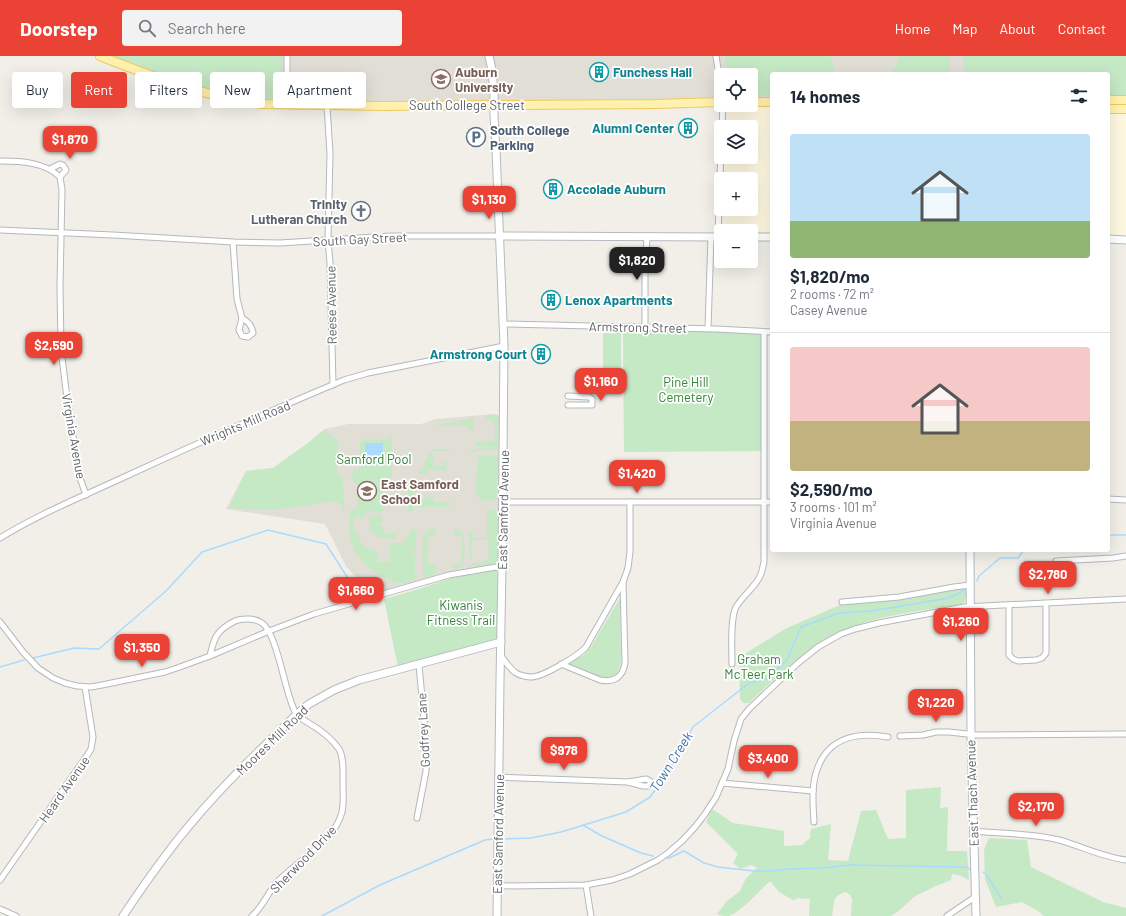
<!DOCTYPE html>
<html lang="en">
<head>
<meta charset="utf-8">
<style>
	body { margin:0; font-family:Barlow,sans-serif; background:#f2f2f3; color:#1f2937; height:100vh; display:flex; flex-direction:column; font-size:15px; white-space:nowrap }
	* { box-sizing:border-box; margin:0 }
	p { font-size:13px; color:#747a83 }
	.icon { flex:none; width:22px; height:22px; fill:none; stroke:currentColor; stroke-width:2; stroke-linecap:round; stroke-linejoin:round }
	.map { position:relative; flex:1; overflow:hidden }
	.panel { position:absolute; left:770px; top:16px; width:340px; height:480px; display:flex; flex-direction:column; background:#fff; border-radius:4px; box-shadow:0 4px 16px #0002 }
	.panel>* { flex:none }
	.guide { position:absolute; left:12px; top:16px; width:380px; height:36px; display:flex; gap:8px }
	.tools { position:absolute; left:714px; top:12px; display:grid; gap:8px }
	.tools a { display:grid; place-items:center; width:44px; height:44px; border-radius:4px; background:#fff; box-shadow:0 4px 16px #0002; font-size:20px }
	.price { position:absolute; translate:-50% -34px; padding:0 9px; border-radius:8px; background:#ea4335; color:#fff; font-size:13px; line-height:26px; filter:drop-shadow(0 1px 2px #0008) }
	.price::after { content:''; position:absolute; left:50%; top:24px; width:12px; height:9px; margin-left:-6px; background:inherit; clip-path:polygon(0 0,100% 0,50% 100%) }
	.price.on { background:#222; color:#fff }
	ul { padding:0; list-style:none }
	li { display:grid; align-content:center; gap:8px; height:212px; padding:0 20px }
	li+li { border-top:1px solid #e0e1e3 }
	li span { display:grid; place-items:center; height:124px; border-radius:4px; color:#555 }
	li>.icon { margin-inline-start:auto }
	span .icon { width:72px; height:72px; fill:#fffc; stroke-width:1 }
	li b { font-size:17px }
	h2 { display:flex; justify-content:space-between; align-items:center; height:48px; padding:0 20px; font-size:17px }
	.tag { padding:0 14px; border-radius:4px; background:#fff; box-shadow:0 4px 16px #0002; font-size:14px; line-height:36px }
	.tag.on { background:#ea4335; color:#fff }
	header { display:flex; align-items:center; gap:24px; box-sizing:border-box; height:56px; padding:0 20px; background:#ea4335; color:#fff }
	header strong { font-size:19px }
	nav { display:flex; gap:22px; margin-inline-start:auto; font-size:14px }
	.search { width:280px; height:36px; background:#f2f2f3; display:flex; align-items:center; gap:10px; box-sizing:border-box; padding:0 14px; border-radius:4px; color:#747a83; font-size:15px }
	.map>svg:first-child { display:block }
</style>
</head>
<body>
<header>
<strong>Doorstep</strong>
<div class="search"><svg class="icon" aria-label="search" viewBox="0 0 24 24"><circle cx="10" cy="10" r="6"/><path d="M15 15l6 6"/></svg>Search here</div>
<nav><a>Home</a><a>Map</a><a>About</a><a>Contact</a></nav>
</header>
<div class="map">
<svg width="1126" height="860" viewBox="0 0 1126 860">
	<rect width="100%" height="100%" fill="#f1efe8"/>
	<g fill="#fef7e0" fill-rule="evenodd">
		<path d="M 772,46 L 772,181 L 751,181 L 751,175 L 721,175 L 721,181 L 718,181 L 721,101 L 751,101 L 751,71 L 722,71 L 723,49 L 751,49 ZM 721,123 L 751,123 L 751,153 L 721,153 Z"/>
		<path d="M 1108,53 L 1126,53 L 1126,184 L 1108,183 Z"/>
	</g>
	<g fill="#e1ded6">
		<path d="M 109,0 L 1126,0 L 1126,53 L 1108,53 L 1108,18 L 772,18 L 772,47 L 751,46 L 751,19 L 721,19 L 721,46 L 287,48 L 207,38 Z"/>
		<path d="M 494,358 L 498,359 L 500,362 L 498,509 L 462,513 L 439,518 L 399,532 L 375,536 L 360,526 L 346,510 L 325,468 L 226,453 L 246,415 L 273,412 L 308,387 L 325,373 L 348,368 L 421,368 L 436,363 Z"/>
	</g>
	<g fill="#c5e8c5">
		<path d="M 113,0 L 282,0 L 283,38 L 281,42 L 275,44 L 253,42 L 226,38 L 199,31 L 184,26 L 178,23 L 168,23 L 167,20 L 163,18 L 138,10 L 136,10 L 130,6 L 119,4 Z"/>
		<path d="M 725,0 L 830,0 L 835,14 L 838,18 L 772,18 L 772,40 L 751,40 L 751,19 L 727,19 Z"/>
		<path d="M 899,0 L 950,0 L 950,18 L 888,18 C 894,14 897,7 899,0 Z"/>
		<path d="M 963,0 L 1126,0 L 1126,42 L 1108,42 L 1108,18 L 964,18 Z"/>
		<path d="M 623,271 L 764,276 L 764,395 L 624,396 Z"/>
		<rect x="603" y="276" width="18" height="45"/>
		<path d="M 494,358 L 498,360 L 497,393 C 489,397 479,391 471,398 L 470,397 C 476,391 484,393 492,392 L 492,391 L 475,391 L 477,386 L 494,385 C 495,377 498,364 487,364 L 485,363 L 487,360 Z"/>
		<path d="M 472,363 L 474,364 L 474,375 L 469,374 L 469,370 L 434,369 Z"/>
		<path d="M 325,373 L 326,373 C 328,379 331,382 337,382 L 337,420 L 343,420 L 344,457 L 340,448 L 336,445 L 278,453 L 246,453 L 229,452 L 246,415 L 273,412 L 308,387 Z"/>
		<path d="M 391,376 L 392,376 L 392,421 L 390,422 L 389,425 L 387,426 L 400,426 L 401,425 L 414,425 L 415,423 L 416,422 L 415,428 L 387,428 L 358,430 L 349,420 L 353,420 L 353,413 L 359,413 L 360,387 L 363,383 L 387,384 L 387,381 L 383,381 L 391,381 Z"/>
		<path d="M 433,393 L 451,393 L 451,395 L 433,395 L 433,410 L 444,410 L 444,405 L 447,405 L 446,414 L 428,414 L 428,418 L 418,418 Z"/>
		<path d="M 483,399 L 498,399 L 497,444 C 489,444 480,447 476,438 L 477,404 L 479,401 Z"/>
		<path d="M 382,429 L 383,430 L 383,456 L 369,456 L 366,458 L 366,461 L 354,461 L 353,474 L 356,474 L 359,483 L 359,484 L 368,493 L 369,492 L 377,496 L 377,506 L 390,506 L 390,487 L 403,487 L 415,500 L 415,522 L 413,524 C 410,525 405,527 401,527 C 395,528 387,523 381,520 C 355,505 344,482 351,453 L 357,453 L 357,434 L 360,431 Z"/>
		<path d="M 400,430 L 415,430 L 413,456 L 408,455 L 408,432 L 400,432 Z"/>
		<path d="M 433,440 L 433,446 L 450,446 L 450,451 L 418,451 L 418,447 L 426,441 Z"/>
		<path d="M 487,453 C 491,453 496,452 497,457 L 497,507 L 475,510 L 472,509 L 472,507 L 485,506 L 485,504 L 488,503 L 489,484 L 472,484 L 471,500 L 473,501 L 469,503 L 469,480 L 468,475 L 473,475 L 473,480 L 475,482 L 484,483 L 487,480 Z"/>
		<path d="M 369,459 L 382,459 L 382,468 L 379,467 L 377,467 L 377,469 L 380,469 L 383,471 L 383,475 L 386,478 L 396,478 L 396,482 L 394,483 L 379,482 L 370,474 L 369,461 Z"/>
		<path d="M 412,473 L 416,474 L 417,475 L 416,483 L 416,498 L 403,486 Z"/>
		<path d="M 432,473 L 435,473 L 436,480 L 428,480 L 427,508 L 435,508 L 435,518 L 426,522 L 423,519 L 423,482 L 427,475 Z"/>
		<path d="M 453,473 L 460,475 C 466,481 466,506 461,512 L 453,513 L 453,508 L 461,508 L 462,480 L 453,480 Z"/>
		<path d="M 497,514 L 497,584 L 398,611 L 384,543 L 416,534 L 451,522 Z"/>
		<path d="M 962,532 L 966,535 C 966,540 966,545 962,548 C 921,555 875,559 837,577 C 821,584 808,595 794,606 C 779,619 763,633 749,647 C 744,648 743,647 740,643 L 739,606 L 740,602 L 743,599 L 787,572 L 840,549 L 899,543 Z"/>
		<path d="M 620,542 L 621,606 C 620,614 616,621 608,622 C 599,624 575,611 566,608 L 584,599 L 591,591 Z"/>
		<path d="M 941,731 L 940,752 L 948,751 L 947,795 L 967,795 L 969,824 L 959,819 L 952,818 L 951,824 L 936,830 L 915,840 L 901,853 L 891,860 L 851,860 L 852,843 L 850,839 L 846,836 C 830,840 835,849 832,860 L 809,860 L 810,843 L 797,842 L 795,844 L 793,844 L 779,836 L 770,825 C 760,834 741,856 729,860 C 725,860 720,860 717,858 L 727,845 L 740,835 L 746,822 L 757,812 L 751,809 L 741,813 L 733,807 L 738,798 L 706,766 L 712,753 L 733,767 L 784,775 L 784,790 L 802,789 L 810,782 L 811,773 L 831,768 L 828,804 L 848,805 L 861,755 L 876,754 L 888,783 L 906,782 L 906,734 Z"/>
		<path d="M 989,782 L 1027,784 L 1031,811 L 1103,846 L 1126,852 L 1126,860 L 1044,860 L 1038,855 L 1022,846 L 996,851 L 985,823 L 984,794 Z"/>
	</g>
	<path fill="#aadaff" d="M 365,387 L 383,387 L 383,407 L 365,406 Z"/>
	<g fill="none" stroke-linecap="round" stroke-linejoin="round">
		<g stroke="#aadaff" stroke-width="1.5">
			<path d="M 1108,480 L 1114,479 L 1126,479"/>
			<path d="M 977,525 L 979,520 L 1000,502 L 1018,502 L 1024,494"/>
			<path d="M 33,602 L 74,592 L 99,593 L 166,535 L 202,496 L 268,474 L 326,488 L 349,524"/>
			<path d="M 0,611 L 24,604"/>
			<path d="M 583,769 L 602,780 L 641,797 L 653,800"/>
			<path d="M 502,783 L 531,782 L 561,776 L 626,756 L 650,741 L 667,718 L 693,671 L 749,627 L 767,623 L 787,604 L 801,571 L 839,557 L 871,555 L 949,542 L 965,534"/>
			<path d="M 667,802 L 669,802 L 684,795 L 704,807 L 718,811 L 754,815 L 772,815 L 788,813 L 822,812 L 850,809 L 965,811 L 970,813"/>
			<path d="M 983,816 L 988,821 L 1002,844"/>
			<path d="M 322,860 L 380,829 L 485,784 L 493,783"/>
		</g>
		<defs>
			<g id="street">
				<path d="M 716,0 L 721,32"/>
				<path d="M 287,48 L 287,0"/>
				<path d="M 327,49 L 330,98 L 328,184 L 330,207 L 333,329"/>
				<path d="M 722,71 L 723,49"/>
				<path d="M 0,105 C 20,105 45,106 60,121 L 62,134 L 60,230 L 61,293 L 66,334 L 79,419 L 86,439"/>
				<path d="M 50,113 L 60,108 L 63,109 L 66,114 L 60,121"/>
				<path d="M 0,174 L 113,179 L 233,186 L 280,187 L 391,180 L 499,180"/>
				<path d="M 718,181 L 721,93"/>
				<path d="M 233,186 L 237,243 L 242,262"/>
				<path d="M 242,262 C 248,266 252,269 253,277 L 248,281 L 242,280 L 239,274 Z"/>
				<path d="M 503,268 L 716,273 L 772,276"/>
				<path d="M 644,271 L 645,267 L 645,216 L 647,181"/>
				<path d="M 708,273 L 711,181"/>
				<path d="M 568,340 L 589,341 L 592,343 L 592,349 L 568,349"/>
				<path d="M 1108,443 L 1126,444"/>
				<path d="M 503,446 L 772,446"/>
				<path d="M 0,482 C 39,458 81,441 122,422 C 196,388 270,355 344,324 L 368,317 L 504,290"/>
				<path d="M 1056,505 L 1113,502 L 1126,500"/>
				<path d="M 842,546 L 899,541 L 954,531 L 970,529"/>
				<path d="M 1009,549 L 1009,599 L 1013,603 L 1018,605 L 1036,604 L 1042,602 L 1046,597 L 1046,548"/>
				<path d="M 0,566 L 23,596 L 38,612 L 53,622 L 65,627 L 77,630 L 91,631 L 102,629 L 165,616 L 177,612 L 210,600 C 214,581 217,574 235,565 C 242,562 255,562 262,567 C 277,578 284,631 293,651 C 294,654 295,657 297,659 C 299,662 304,664 307,666 C 319,673 331,681 339,693 C 344,702 343,715 343,726 C 343,736 344,746 342,756 C 335,785 299,804 279,824 C 268,835 264,850 252,860"/>
				<path d="M 210,600 L 269,575 L 314,558 L 449,519 L 502,510"/>
				<path d="M 501,600 C 505,605 510,613 516,617 C 519,619 527,621 531,621 C 543,621 578,600 586,591 L 623,526 L 628,512 L 630,496 L 630,446"/>
				<path d="M 561,608 L 600,624 C 614,627 623,621 625,607 L 623,527"/>
				<path d="M 732,608 C 732,593 730,563 736,551 C 743,539 756,531 761,518 C 762,515 763,510 764,506 L 764,276"/>
				<path d="M 900,680 L 923,679 L 936,676 L 949,676 L 976,679 L 1126,678"/>
				<path d="M 498,721 L 628,726"/>
				<path d="M 646,723 L 650,725 L 650,728 L 649,730 L 643,730 L 628,726 Z"/>
				<path d="M 722,727 L 813,735"/>
				<path d="M 417,762 L 426,715 L 427,696 L 419,609"/>
				<path d="M 814,766 C 813,748 811,728 818,711 C 830,680 860,676 888,681"/>
				<path d="M 973,775 C 1002,778 1030,777 1059,784 C 1081,790 1102,801 1126,804"/>
				<path d="M 0,824 L 88,698 L 91,693 L 93,681 L 85,631"/>
				<path d="M 586,829 L 591,860"/>
				<path d="M 497,830 L 586,829 L 612,824 L 630,818 L 658,804 L 668,797 L 682,785 L 695,771 L 705,758 L 716,741 L 728,713 L 734,685 L 741,663 L 749,653 L 798,607 L 818,591 L 841,578 L 855,573 L 879,567 L 964,551 L 1126,543"/>
				<path d="M 0,853 L 16,860"/>
				<path d="M 947,860 L 975,841"/>
			</g>
			<g id="secondary">
				<path d="M 489,0 L 492,14 L 494,38 L 494,59 L 496,93 L 504,290 L 502,510 L 500,625 L 497,860"/>
				<path d="M 499,180 L 721,181"/>
				<path d="M 751,181 L 772,181"/>
				<path d="M 1108,183 L 1126,184"/>
				<path d="M 970,494 L 971,678 L 976,860"/>
				<path d="M 123,860 C 145,827 168,794 194,764 C 225,727 261,693 296,659 L 309,648 L 334,634 L 359,624 L 501,586"/>
			</g>
			<g id="primary">
				<path d="M 100,0 C 153,21 203,40 261,48 L 384,50 L 485,49 L 515,49 L 655,48 L 721,46"/>
				<path d="M 1108,44 L 1126,44"/>
				<path d="M 751,46 L 772,46"/>
				<path d="M 1108,53 L 1126,53"/>
			</g>
		</defs>
		<use href="#street" stroke="#b5b8bc" stroke-width="7"/>
		<use href="#secondary" stroke="#b6babf" stroke-width="9"/>
		<use href="#primary" stroke="#f2c960" stroke-width="10"/>
		<use href="#street" stroke="#fff" stroke-width="5"/>
		<use href="#secondary" stroke="#fff" stroke-width="7"/>
		<use href="#primary" stroke="#fff2af" stroke-width="8"/>
	</g>
	<defs>
		<symbol id="building-ring" viewBox="-11 -11 22 22"><circle r="9.5" fill="#fff" stroke="#0f9aa8" stroke-width="1.5"/><path d="M-4-6H4V6H1V3H-1V6H-4ZM-2.5-4.3h1.7v1.8h-1.7ZM.8-4.3h1.7v1.8H.8ZM-2.5-1h1.7V.8h-1.7ZM.8-1h1.7V.8H.8Z" fill="#0f9aa8"/></symbol>
		<symbol id="university-ring" viewBox="-11 -11 22 22"><circle r="9.5" fill="#fff" stroke="#8d6e63" stroke-width="1.5"/><path d="M0-5L7-2L0 1L-7-2ZM-4 1L0 2.5L4 1V4Q0 6-4 4Z" fill="#8d6e63"/></symbol>
		<symbol id="parking-ring" viewBox="-11 -11 22 22"><circle r="9.5" fill="#fff" stroke="#5c6f8a" stroke-width="1.5"/><path d="M-3.5-5.5H1a3.5 3.5 0 0 1 0 7H-1V5.5H-3.5ZM-1-3.4V-.6H.8a1.4 1.4 0 0 0 0-2.8Z" fill="#5c6f8a"/></symbol>
		<symbol id="church-ring" viewBox="-11 -11 22 22"><circle r="9.5" fill="#fff" stroke="#6b7280" stroke-width="1.5"/><path d="M-1.2-6h2.4v3.5h3.3v2.4h-3.3V6h-2.4V-.1h-3.3v-2.4h3.3Z" fill="#6b7280"/></symbol>
		<symbol id="school-ring" viewBox="-11 -11 22 22"><circle r="9.5" fill="#fff" stroke="#8d6e63" stroke-width="1.5"/><path d="M0-5L7-2L0 1L-7-2ZM-4 1L0 2.5L4 1V4Q0 6-4 4Z" fill="#8d6e63"/></symbol>
	</defs>
	<g fill-rule="evenodd">
		<use href="#building-ring" x="588" y="5" width="22" height="22"/>
		<use href="#university-ring" x="430" y="12" width="22" height="22"/>
		<use href="#building-ring" x="677" y="61" width="22" height="22"/>
		<use href="#parking-ring" x="465" y="70" width="22" height="22"/>
		<use href="#building-ring" x="542" y="122" width="22" height="22"/>
		<use href="#church-ring" x="350" y="144" width="22" height="22"/>
		<use href="#building-ring" x="540" y="233" width="22" height="22"/>
		<use href="#building-ring" x="530" y="287" width="22" height="22"/>
		<use href="#school-ring" x="356" y="424" width="22" height="22"/>
	</g>
	<g text-anchor="middle" stroke-width="3.5" stroke-linejoin="round" paint-order="stroke">
		<g font-size="13" font-weight="bold" fill="#785e54" stroke="#fff" text-anchor="start">
			<text x="455" y="21">Auburn<tspan x="455" dy="15">University</tspan></text>
			<text x="381" y="433">East Samford<tspan x="381" dy="15">School</tspan></text>
		</g>
		<g font-size="13" font-weight="bold" fill="#0d838f" stroke="#fff" text-anchor="start">
			<text x="613" y="21">Funchess Hall</text>
			<text x="674" y="77" text-anchor="end">Alumni Center</text>
			<text x="567" y="138">Accolade Auburn</text>
			<text x="565" y="249">Lenox Apartments</text>
			<text x="527" y="303" text-anchor="end">Armstrong Court</text>
		</g>
		<g font-size="13" fill="#5f6368" stroke="#fff">
			<text x="467" y="54">South College Street</text>
			<text transform="translate(360 183) rotate(-3)" y="5">South Gay Street</text>
			<text transform="translate(331 249) rotate(-91)" y="5">Reese Avenue</text>
			<text transform="translate(638 271) rotate(1)" y="5">Armstrong Street</text>
			<text transform="translate(245 367) rotate(-23)" y="5">Wrights Mill Road</text>
			<text transform="translate(74 380) rotate(80)" y="5">Virginia Avenue</text>
			<text transform="translate(503 454) rotate(-89)" y="5">East Samford Avenue</text>
			<text transform="translate(423 674) rotate(-93)" y="5">Godfrey Lane</text>
			<text transform="translate(272 684) rotate(-44)" y="5">Moores Mill Road</text>
			<text transform="translate(64 733) rotate(-55)" y="5">Heard Avenue</text>
			<text transform="translate(972 737) rotate(-92)" y="5">East Thach Avenue</text>
			<text transform="translate(498 778) rotate(-89)" y="5">East Samford Avenue</text>
			<text transform="translate(303 803) rotate(-46)" y="5">Sherwood Drive</text>
		</g>
		<g font-size="13" font-weight="bold" fill="#4e5e75" stroke="#fff" text-anchor="start">
			<text x="490" y="79">South College<tspan x="490" dy="15">Parking</tspan></text>
		</g>
		<g font-size="13" font-weight="bold" fill="#5b616d" stroke="#fff" text-anchor="end">
			<text x="347" y="153">Trinity<tspan x="347" dy="15">Lutheran Church</tspan></text>
		</g>
		<g font-size="13" fill="#348238" stroke="#fff">
			<text x="686" y="331">Pine Hill<tspan x="686" dy="15">Cemetery</tspan></text>
			<text x="374" y="408">Samford Pool</text>
			<text x="461" y="554">Kiwanis<tspan x="461" dy="15">Fitness Trail</tspan></text>
			<text x="759" y="608">Graham<tspan x="759" dy="15">McTeer Park</tspan></text>
		</g>
		<g font-size="14" font-style="italic" fill="#4174aa" stroke="#fff">
			<text transform="translate(671 706) rotate(-58)" y="5">Town Creek</text>
		</g>
	</g>
</svg>
<div class="tools">
<a><svg class="icon" aria-label="locate" viewBox="0 0 24 24"><circle cx="12" cy="12" r="6"/><path d="M12 2v4M12 18v4M2 12h4M18 12h4"/></svg></a>
<a><svg class="icon" aria-label="layers" viewBox="0 0 24 24"><path d="M12 4l9 5-9 5-9-5zM3 14l9 5 9-5"/></svg></a>
<a>+</a>
<a>−</a>
</div>
<b class="price" style="left:70px;top:104px">$1,870</b>
<b class="price" style="left:489px;top:164px">$1,130</b>
<b class="price on" style="left:637px;top:225px">$1,820</b>
<b class="price" style="left:54px;top:310px">$2,590</b>
<b class="price" style="left:601px;top:346px">$1,160</b>
<b class="price" style="left:637px;top:438px">$1,420</b>
<b class="price" style="left:1048px;top:539px">$2,780</b>
<b class="price" style="left:356px;top:555px">$1,660</b>
<b class="price" style="left:961px;top:586px">$1,260</b>
<b class="price" style="left:142px;top:612px">$1,350</b>
<b class="price" style="left:936px;top:667px">$1,220</b>
<b class="price" style="left:564px;top:715px">$978</b>
<b class="price" style="left:768px;top:723px">$3,400</b>
<b class="price" style="left:1036px;top:771px">$2,170</b>
<div class="guide">
<a class="tag">Buy</a>
<a class="tag on">Rent</a>
<a class="tag">Filters</a>
<a class="tag">New</a>
<a class="tag">Apartment</a>
</div>
<section class="panel">
<h2>14 homes<svg class="icon" aria-label="filters" viewBox="0 0 24 24"><path d="M4 7h16M4 17h16"/><circle cx="9" cy="7" r="2"/><circle cx="15" cy="17" r="2"/></svg></h2>
<ul>
<li><span style="background:linear-gradient(#bfe0f5 70%,#8fb573 0)"><svg class="icon" aria-label="home" viewBox="0 0 24 24"><path d="M3 11l9-7 9 7M6 9v11h12V9"/></svg></span><div><b>$1,820/mo</b><p>2 rooms · 72 m²</p><p>Casey Avenue</p></div></li>
<li><span style="background:linear-gradient(#f6c9c9 60%,#c2b280 0)"><svg class="icon" aria-label="home" viewBox="0 0 24 24"><path d="M3 11l9-7 9 7M6 9v11h12V9"/></svg></span><div><b>$2,590/mo</b><p>3 rooms · 101 m²</p><p>Virginia Avenue</p></div></li>
</ul>
</section>
</div>
</body>
</html>
